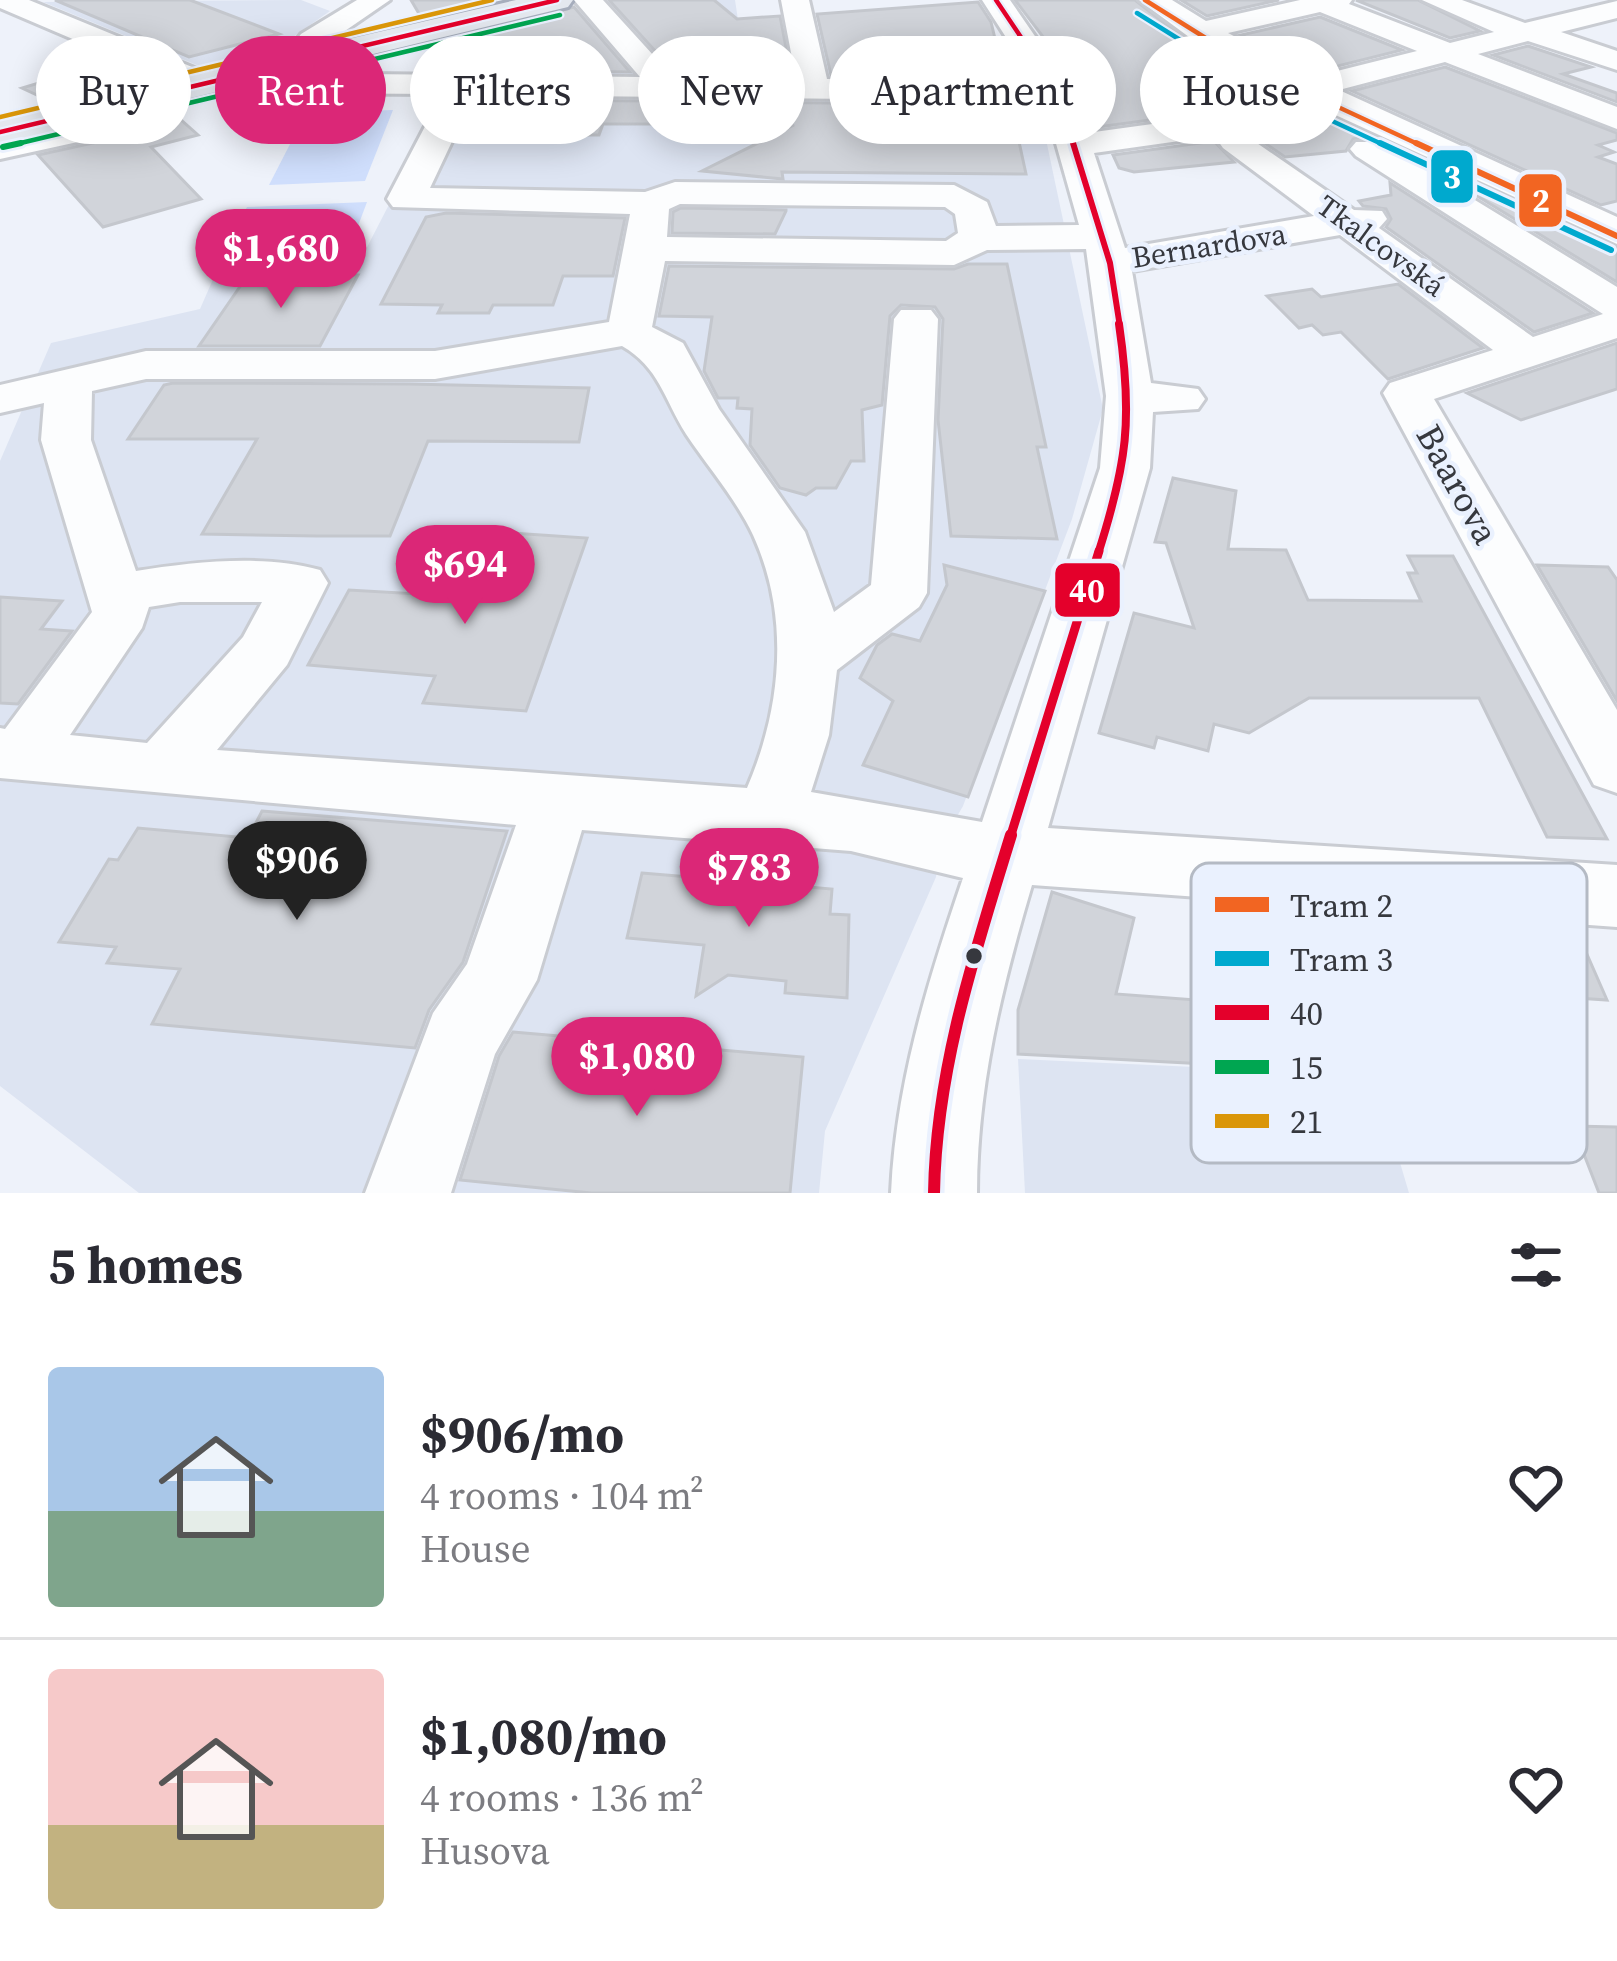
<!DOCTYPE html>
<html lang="en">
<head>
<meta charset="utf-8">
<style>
	body { margin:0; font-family:"Source Serif 4",serif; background:#f7f7f7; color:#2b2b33; height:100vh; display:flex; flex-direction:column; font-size:45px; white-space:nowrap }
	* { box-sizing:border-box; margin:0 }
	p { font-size:39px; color:#7c7c81 }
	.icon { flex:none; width:66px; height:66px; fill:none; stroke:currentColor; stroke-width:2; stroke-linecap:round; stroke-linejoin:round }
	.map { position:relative; height:1193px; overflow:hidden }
	.drawer { display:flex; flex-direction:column; background:#fff; flex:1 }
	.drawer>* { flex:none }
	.top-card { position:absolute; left:36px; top:36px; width:1545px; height:108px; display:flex; gap:24px }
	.price { position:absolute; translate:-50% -102px; padding:0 27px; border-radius:42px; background:#db2777; color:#fff; font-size:39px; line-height:78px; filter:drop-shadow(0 3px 6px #0008) }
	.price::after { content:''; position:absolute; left:50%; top:72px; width:36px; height:27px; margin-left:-18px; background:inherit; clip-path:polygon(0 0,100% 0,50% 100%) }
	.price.active { background:#222; color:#fff }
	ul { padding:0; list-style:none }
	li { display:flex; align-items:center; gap:36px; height:300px; padding:0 48px }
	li+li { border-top:3px solid #e1e1e2 }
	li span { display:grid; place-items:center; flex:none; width:336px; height:240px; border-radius:12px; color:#555 }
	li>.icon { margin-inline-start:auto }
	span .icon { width:144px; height:144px; fill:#fffc; stroke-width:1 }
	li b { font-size:51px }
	h2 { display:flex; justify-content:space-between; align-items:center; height:144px; padding:0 48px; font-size:51px }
	.pill { padding:0 42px; border-radius:54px; background:#fff; box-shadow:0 6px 30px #0003; font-size:42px; line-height:108px }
	.pill.active { background:#db2777; color:#fff }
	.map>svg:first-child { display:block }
</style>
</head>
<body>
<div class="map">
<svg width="1617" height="1193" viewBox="0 0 1617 1193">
	<rect width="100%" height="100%" fill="#eef2fa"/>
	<g fill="#dde4f2">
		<path d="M 301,0 L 330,11 L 259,61 L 214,72 L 43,2 Z"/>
		<path d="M 611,0 L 735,0 L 740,33 L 858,33 L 870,54 L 1012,49 L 1033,78 L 1103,409 L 1072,519 L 963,806 L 940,846 L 936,877 L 825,1131 L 819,1193 L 139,1193 L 0,1086 L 0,461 L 51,343 L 200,309 L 221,261 L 363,255 L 446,94 L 425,46 L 578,13 Z"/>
		<path d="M 1018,1059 L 1374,1075 L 1409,1193 L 1025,1193 Z"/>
	</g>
	<g fill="#cfdefc">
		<path d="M 393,110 L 365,181 L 269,185 L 306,113 Z"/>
		<path d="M 367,202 L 355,234 L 230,239 L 247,207 Z"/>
	</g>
	<g fill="#d1d4da" stroke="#c4c7cd" stroke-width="3">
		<path d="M 55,0 L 190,0 L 279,34 L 189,57 Z"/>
		<path d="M 411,0 L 496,0 L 421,17 Z"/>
		<path d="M 609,0 L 714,0 L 737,19 L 780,16 L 791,74 L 676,74 Z"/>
		<path d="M 1015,0 L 1135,0 L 1187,41 L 1292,100 L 1374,137 L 1353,139 L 1346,151 L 1285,157 L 1253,135 L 1289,128 L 1297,120 L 1292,107 L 1275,103 L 1098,127 L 1085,92 Z"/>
		<path d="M 1181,0 L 1279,0 L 1207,16 Z"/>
		<path d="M 1356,0 L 1418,0 L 1480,31 L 1450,38 Z"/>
		<path d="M 978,2 L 991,22 L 1004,76 L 831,75 L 817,14 Z"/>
		<path d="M 574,7 L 630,72 L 454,70 L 437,43 Z"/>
		<path d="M 1320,17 L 1402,50 L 1314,72 L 1241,35 Z"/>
		<path d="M 1528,46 L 1591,67 L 1563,74 L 1617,93 L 1617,102 L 1493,55 Z"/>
		<path d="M 112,61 L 140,83 L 54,103 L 22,88 Z"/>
		<path d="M 1445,67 L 1617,133 L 1617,140 L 1598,145 L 1614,152 L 1598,157 L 1617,164 L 1617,201 L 1601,205 L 1352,91 Z"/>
		<path d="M 477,100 L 661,101 L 655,124 L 603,124 L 599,135 L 460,135 Z"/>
		<path d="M 751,102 L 1011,105 L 1026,174 L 782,172 L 783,179 L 702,171 L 794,125 L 748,125 Z"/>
		<path d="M 170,110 L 198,135 L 151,147 L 201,199 L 103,227 L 38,155 L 129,135 Z"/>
		<path d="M 1214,141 L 1234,162 L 1134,172 L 1119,168 L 1113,155 Z"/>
		<path d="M 1404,151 L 1617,248 L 1617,282 Z"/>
		<path d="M 1390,183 L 1593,313 L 1534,332 L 1386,227 L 1391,219 L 1386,209 L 1363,206 L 1359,201 L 1391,195 Z"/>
		<path d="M 681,208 L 786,210 L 786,211 L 775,234 L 672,233 L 673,212 Z"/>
		<path d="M 446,213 L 625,218 L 613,276 L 563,276 L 553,305 L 493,305 L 489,313 L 438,313 L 442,305 L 381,304 L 426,217 Z"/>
		<path d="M 968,264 L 1007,264 L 1046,447 L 1037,447 L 1057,539 L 951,536 L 938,420 L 943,319 L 935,307 L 901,305 L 890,316 L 882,405 L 862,410 L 864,461 L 851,461 L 836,488 L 816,488 L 806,495 L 780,488 L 750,445 L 752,409 L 737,408 L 738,398 L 718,398 L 704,371 L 712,317 L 659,316 L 669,266 L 954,269 Z"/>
		<path d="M 248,275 L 358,275 L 320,346 L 199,346 Z"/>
		<path d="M 1398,284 L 1483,348 L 1388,379 L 1341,332 L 1323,335 L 1312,325 L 1299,328 L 1267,296 L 1312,289 L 1321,297 Z"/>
		<path d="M 1617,343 L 1617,389 L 1521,420 L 1467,393 Z"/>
		<path d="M 173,383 L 409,384 L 589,388 L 579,442 L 428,441 L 390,536 L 317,536 L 202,534 L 257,439 L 128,439 L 164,385 Z"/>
		<path d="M 1173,478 L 1236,491 L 1228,549 L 1286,550 L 1308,600 L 1421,601 L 1408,573 L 1417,573 L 1408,556 L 1453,556 L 1607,839 L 1547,837 L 1479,698 L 1309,698 L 1249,733 L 1214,724 L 1208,751 L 1157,737 L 1154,748 L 1099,733 L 1134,613 L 1194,628 L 1166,543 L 1155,542 Z"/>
		<path d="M 498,532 L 587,538 L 526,711 L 423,703 L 435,676 L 308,665 L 349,590 L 470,597 Z"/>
		<path d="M 944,565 L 1045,591 L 968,797 L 863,765 L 893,701 L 860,678 L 877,645 L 892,634 L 920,641 L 947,585 Z"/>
		<path d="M 1537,565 L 1608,567 L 1617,580 L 1617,701 Z"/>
		<path d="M 0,597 L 62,601 L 41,629 L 72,631 L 18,704 L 0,703 Z"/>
		<path d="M 262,811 L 507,831 L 463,962 L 429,1010 L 415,1048 L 152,1024 L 180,969 L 107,963 L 116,947 L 59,942 L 109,859 L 118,860 L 138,828 L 248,838 Z"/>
		<path d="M 642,873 L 832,889 L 830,914 L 849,915 L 847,998 L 785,993 L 786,981 L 728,975 L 696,996 L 704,945 L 627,938 Z"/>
		<path d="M 1052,892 L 1134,918 L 1116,994 L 1302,1008 L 1317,1070 L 1018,1054 L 1018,1010 Z"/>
		<path d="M 1306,927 L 1582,943 L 1607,1000 L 1444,989 L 1452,1016 L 1436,1015 L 1441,1030 L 1330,1023 Z"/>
		<path d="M 513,1032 L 803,1057 L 790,1193 L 591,1193 L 460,1180 L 499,1056 Z"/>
		<path d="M 1573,1126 L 1617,1127 L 1617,1193 L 1599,1193 Z"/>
	</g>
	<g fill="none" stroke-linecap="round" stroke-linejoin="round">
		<defs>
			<g id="minor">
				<path d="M 0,0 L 29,0 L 214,76 L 219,83 L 214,90 L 193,90 L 128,131 L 0,159 L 0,137 L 106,116 L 171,81 L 0,8 Z"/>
				<path d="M 357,0 L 390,0 L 323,46 L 305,69 L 283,69 L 279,62 L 301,34 Z"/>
				<path d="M 574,0 L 603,0 L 674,78 L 796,79 L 781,0 L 809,0 L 827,79 L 1034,81 L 982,0 L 1010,0 L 1073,91 L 1087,133 L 1276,107 L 1288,110 L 1293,117 L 1288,124 L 1241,132 L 1354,210 L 1382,211 L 1387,219 L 1379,228 L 1533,337 L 1603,314 L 1356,156 L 1350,149 L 1356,142 L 1380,142 L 1617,287 L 1617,338 L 1434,399 L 1617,710 L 1617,793 L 1594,785 L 1383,393 L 1390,383 L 1493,350 L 1340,235 L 1132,271 L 1151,383 L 1198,389 L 1205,399 L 1198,409 L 1153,412 L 1150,468 L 1048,828 L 1617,865 L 1617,927 L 1032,885 C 1002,986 977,1087 977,1193 L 891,1193 C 896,1083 928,981 963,878 L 851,851 L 582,830 L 537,980 L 495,1054 L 451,1193 L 365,1193 L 433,1013 L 467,964 L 516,825 L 0,778 L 0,728 L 5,729 L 92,612 L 41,440 L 44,403 L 0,413 L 0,385 L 146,351 L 435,351 L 609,322 L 630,214 L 393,207 L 387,199 L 442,94 L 264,93 L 225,74 L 241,65 L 268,73 L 640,77 ZM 474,95 L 1044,101 L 1079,225 L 996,226 L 987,202 L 954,185 L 675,182 L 645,192 L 430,188 ZM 1222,135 L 1218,141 L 1223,148 L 1314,216 L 1125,248 L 1094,153 ZM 680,204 L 945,207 L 955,214 L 958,233 L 946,241 L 667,237 L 669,209 ZM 1086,249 L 1106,396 L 1100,468 L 982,822 L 811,792 L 829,735 L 837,670 L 919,607 L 927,593 L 938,319 L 931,310 L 901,310 L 894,319 L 871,585 L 834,612 L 805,532 L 719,409 L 683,343 L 652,327 L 665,261 L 954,265 L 987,250 ZM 622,346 C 659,367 664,399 686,434 C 708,467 736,499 753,535 C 790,616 782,707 747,788 L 217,750 L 287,665 L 328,583 L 320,570 C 264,554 193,562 136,571 L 91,440 L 92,391 L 146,379 L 435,379 ZM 180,602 L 262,602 L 243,637 L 147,743 L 70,735 L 142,628 L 149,607 Z"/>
				<path d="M 1139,0 L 1172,0 L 1206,21 L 1300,0 L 1352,0 L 1349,4 L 1450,43 L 1494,32 L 1422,0 L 1462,0 L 1525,23 L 1617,1 L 1617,18 L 1561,32 L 1617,51 L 1617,70 L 1528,41 L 1478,54 L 1617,107 L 1617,129 L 1445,62 L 1339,90 L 1617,217 L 1617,244 L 1294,96 L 1189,37 ZM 1320,12 L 1417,51 L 1313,77 L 1228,33 Z"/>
			</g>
			<path id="major" d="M 516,0 L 573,0 L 568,7 L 0,144 L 0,120 Z"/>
		</defs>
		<use href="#minor" stroke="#c9ccd2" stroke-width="6"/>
		<use href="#major" stroke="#a6adbc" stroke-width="6"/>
		<use href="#minor" fill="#fcfdfe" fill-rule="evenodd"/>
		<use href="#major" fill="#e4e8ef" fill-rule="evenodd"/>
		<defs>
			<g id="bus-1-far4">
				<path d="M 996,0 L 1057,91 L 1074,146"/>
				<path d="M 0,132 L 557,0"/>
			</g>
			<path id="bus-1-far3" d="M 1073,143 L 1110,263 L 1120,327"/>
			<path id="bus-1-far2" d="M 1098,554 C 1127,463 1133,419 1119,324"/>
			<path id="bus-1-far1" d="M 1010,838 L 1099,551"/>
			<path id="bus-1" d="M 934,1193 C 936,1069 975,952 1011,835"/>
			<path id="bus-2-far1" d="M 8,146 L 560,15"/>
			<path id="bus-2" d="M 3,147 L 21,143"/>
			<path id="bus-3" d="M 0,117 L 492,0"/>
		</defs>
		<use href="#bus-1-far4" stroke="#eaf1fe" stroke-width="9"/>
		<use href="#bus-1-far3" stroke="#eaf1fe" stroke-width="12"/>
		<use href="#bus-1-far2" stroke="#eaf1fe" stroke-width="15"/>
		<use href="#bus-1-far1" stroke="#eaf1fe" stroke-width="18"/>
		<use href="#bus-1" stroke="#eaf1fe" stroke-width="21"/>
		<use href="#bus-2-far1" stroke="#eaf1fe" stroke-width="9"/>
		<use href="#bus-2" stroke="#eaf1fe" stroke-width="12"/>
		<use href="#bus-3" stroke="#eaf1fe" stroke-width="9"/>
		<use href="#bus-1-far4" stroke="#e4002b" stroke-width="4.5"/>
		<use href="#bus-1-far3" stroke="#e4002b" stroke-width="6"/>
		<use href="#bus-1-far2" stroke="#e4002b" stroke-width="8"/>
		<use href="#bus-1-far1" stroke="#e4002b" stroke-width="9"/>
		<use href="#bus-1" stroke="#e4002b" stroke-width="12"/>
		<use href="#bus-2-far1" stroke="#00a651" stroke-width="4.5"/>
		<use href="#bus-2" stroke="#00a651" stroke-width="6"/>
		<use href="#bus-3" stroke="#da9609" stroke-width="4.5"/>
		<defs>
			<path id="tram-1-far1" d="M 1145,0 L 1252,67 L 1422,146"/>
			<path id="tram-1" d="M 1416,143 L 1617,236"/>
			<path id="tram-2-far1" d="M 1137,13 L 1246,81 L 1386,146"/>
			<path id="tram-2" d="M 1380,143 L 1611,250"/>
		</defs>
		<use href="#tram-1-far1" stroke="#eaf1fe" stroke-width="9"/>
		<use href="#tram-1" stroke="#eaf1fe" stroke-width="12"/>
		<use href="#tram-2-far1" stroke="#eaf1fe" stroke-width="9"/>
		<use href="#tram-2" stroke="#eaf1fe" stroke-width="12"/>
		<use href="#tram-1-far1" stroke="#f26522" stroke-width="4.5"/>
		<use href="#tram-1" stroke="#f26522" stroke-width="6"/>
		<use href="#tram-2-far1" stroke="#00a9ce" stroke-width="4.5"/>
		<use href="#tram-2" stroke="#00a9ce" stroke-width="6"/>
	</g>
	<circle fill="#36383e" stroke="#eaf1fe" stroke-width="4.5" cx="974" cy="956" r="10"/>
	<g text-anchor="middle" stroke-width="9" stroke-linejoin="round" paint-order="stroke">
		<g font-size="30" fill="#36383e" stroke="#eaf1fe">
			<text transform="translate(1209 246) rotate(-9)" y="10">Bernardova</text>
			<text transform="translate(1381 246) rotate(36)" y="10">Tkalcovská</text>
		</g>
		<g font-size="36" fill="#36383e" stroke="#eaf1fe">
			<text transform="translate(1458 484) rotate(61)" y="13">Baarova</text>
		</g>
	</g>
	<rect x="1191" y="863" width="396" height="300" rx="18" fill="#eaf1fe" stroke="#b4bac4" stroke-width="3"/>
	<rect x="1215" y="897" width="54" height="15" fill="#f26522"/>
	<rect x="1215" y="951" width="54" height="15" fill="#00a9ce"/>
	<rect x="1215" y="1005" width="54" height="15" fill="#e4002b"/>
	<rect x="1215" y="1060" width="54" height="14" fill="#00a651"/>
	<rect x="1215" y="1114" width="54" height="14" fill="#da9609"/>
	<g font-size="33" fill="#36383e">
		<text x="1290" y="917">Tram 2</text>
		<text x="1290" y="971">Tram 3</text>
		<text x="1290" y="1025">40</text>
		<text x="1290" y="1079">15</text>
		<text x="1290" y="1133">21</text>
	</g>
	<g stroke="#eaf1fe" stroke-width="4.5">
		<rect x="1429" y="148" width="46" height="57" rx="12" fill="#00a9ce"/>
		<rect x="1517" y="172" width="47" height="57" rx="12" fill="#f26522"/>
		<rect x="1053" y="561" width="69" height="58" rx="12" fill="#e4002b"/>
	</g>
	<g font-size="33" text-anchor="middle" font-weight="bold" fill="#fff">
		<text x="1452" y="188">3</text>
		<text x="1541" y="212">2</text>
		<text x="1087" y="602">40</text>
	</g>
</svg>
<b class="price" style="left:281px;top:311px">$1,680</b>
<b class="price" style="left:465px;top:627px">$694</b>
<b class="price active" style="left:297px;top:923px">$906</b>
<b class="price" style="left:749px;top:930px">$783</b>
<b class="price" style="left:637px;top:1119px">$1,080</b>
<div class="top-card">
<a class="pill">Buy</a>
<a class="pill active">Rent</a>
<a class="pill">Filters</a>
<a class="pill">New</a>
<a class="pill">Apartment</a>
<a class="pill">House</a>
</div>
</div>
<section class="drawer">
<h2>5 homes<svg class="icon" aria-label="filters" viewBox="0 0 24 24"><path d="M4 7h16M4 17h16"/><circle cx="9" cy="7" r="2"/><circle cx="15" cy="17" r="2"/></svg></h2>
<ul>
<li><span style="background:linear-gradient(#a9c7e8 60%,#7fa58c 0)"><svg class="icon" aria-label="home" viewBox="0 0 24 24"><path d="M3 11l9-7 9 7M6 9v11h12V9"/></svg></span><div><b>$906/mo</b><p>4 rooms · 104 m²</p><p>House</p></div><svg class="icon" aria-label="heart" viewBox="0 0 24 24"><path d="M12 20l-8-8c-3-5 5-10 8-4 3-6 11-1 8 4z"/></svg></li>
<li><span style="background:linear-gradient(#f6c9c9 65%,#c2b280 0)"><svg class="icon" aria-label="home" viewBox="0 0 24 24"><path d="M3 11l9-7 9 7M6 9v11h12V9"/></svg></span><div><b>$1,080/mo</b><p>4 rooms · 136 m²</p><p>Husova</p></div><svg class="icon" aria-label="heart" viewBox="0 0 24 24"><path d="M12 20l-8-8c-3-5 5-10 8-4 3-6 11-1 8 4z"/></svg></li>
</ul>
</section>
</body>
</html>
